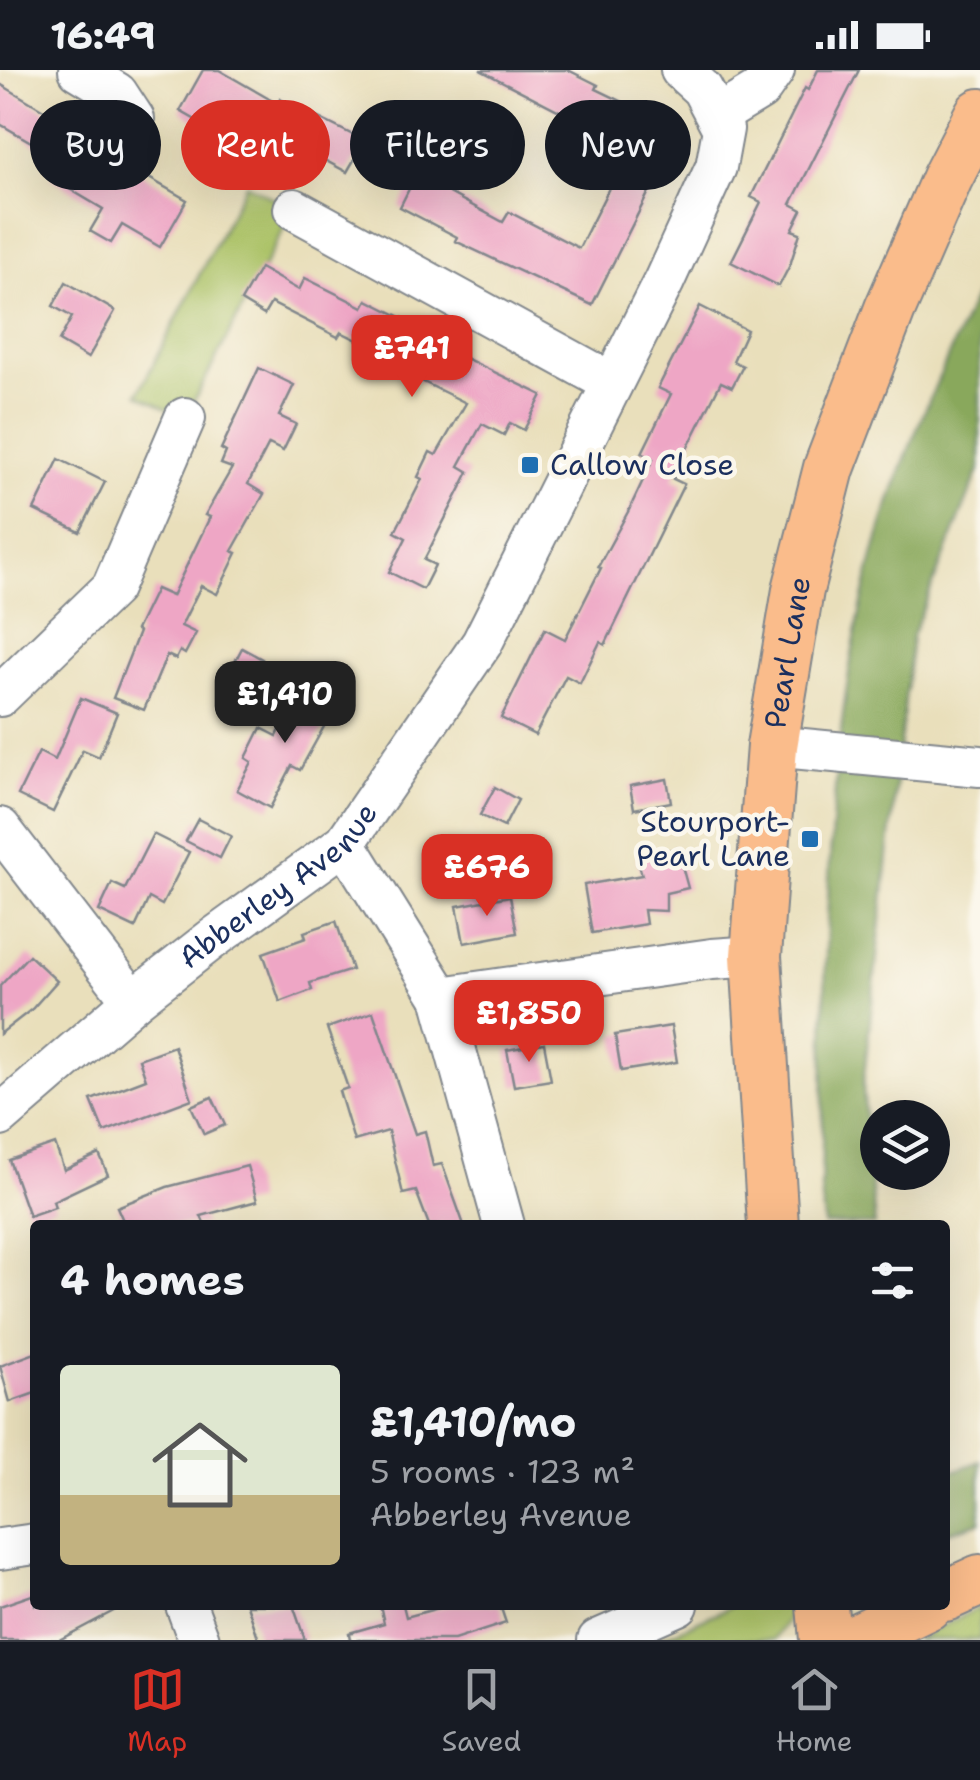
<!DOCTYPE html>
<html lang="en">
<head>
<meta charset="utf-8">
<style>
	body { margin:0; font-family:"Shantell Sans",sans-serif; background:#20242c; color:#f1f3f6; height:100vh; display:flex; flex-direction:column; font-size:38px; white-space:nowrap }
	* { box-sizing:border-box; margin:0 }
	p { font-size:32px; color:#9ea1a6 }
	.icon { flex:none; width:55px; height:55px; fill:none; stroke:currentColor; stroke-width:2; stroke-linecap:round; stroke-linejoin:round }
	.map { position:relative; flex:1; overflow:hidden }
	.drawer { position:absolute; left:30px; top:1150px; width:920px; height:390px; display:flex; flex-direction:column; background:#171b24; border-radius:10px; box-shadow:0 10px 40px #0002 }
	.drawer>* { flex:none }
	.banner { position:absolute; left:30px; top:30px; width:920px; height:90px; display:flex; gap:20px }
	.controls { position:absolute; left:860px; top:1030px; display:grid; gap:20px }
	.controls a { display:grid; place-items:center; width:90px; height:90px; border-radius:50%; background:#171b24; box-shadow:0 10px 40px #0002; font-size:50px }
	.price { position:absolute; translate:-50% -85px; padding:0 22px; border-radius:20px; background:#d93025; color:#fff; font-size:32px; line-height:65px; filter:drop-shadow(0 2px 5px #0008) }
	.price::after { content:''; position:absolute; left:50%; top:60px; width:30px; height:22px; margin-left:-15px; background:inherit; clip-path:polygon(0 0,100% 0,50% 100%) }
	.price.active { background:#222; color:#fff }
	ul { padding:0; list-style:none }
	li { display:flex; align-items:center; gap:30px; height:250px; padding:0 30px }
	li span { display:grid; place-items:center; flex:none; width:280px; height:200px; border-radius:10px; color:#555 }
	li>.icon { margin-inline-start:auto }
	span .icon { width:120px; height:120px; fill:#fffc; stroke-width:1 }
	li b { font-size:42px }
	h2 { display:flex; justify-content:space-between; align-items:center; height:120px; padding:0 30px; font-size:42px }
	.chip { padding:0 35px; border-radius:45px; background:#171b24; box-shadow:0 10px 40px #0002; font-size:35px; line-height:90px }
	.chip.active { background:#d93025; color:#fff }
	.status { display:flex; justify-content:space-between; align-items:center; height:70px; padding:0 50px; background:#171b24; direction:ltr }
	.status svg { height:28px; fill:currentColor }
	.dock { display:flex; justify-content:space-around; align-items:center; height:140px; border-top:2px solid #363941; background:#171b24; font-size:28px; color:#9ea1a6 }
	.dock a { display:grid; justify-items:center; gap:5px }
	.dock .active { color:#d93025 }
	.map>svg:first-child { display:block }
</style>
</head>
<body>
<div class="status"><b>16:49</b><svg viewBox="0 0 49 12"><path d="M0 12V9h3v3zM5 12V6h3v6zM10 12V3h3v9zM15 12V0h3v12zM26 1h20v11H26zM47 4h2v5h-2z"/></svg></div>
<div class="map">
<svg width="980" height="1570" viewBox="0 0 980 1570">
	<rect width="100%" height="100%" fill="#fbf7ec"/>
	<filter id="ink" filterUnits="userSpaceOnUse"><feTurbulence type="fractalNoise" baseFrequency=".01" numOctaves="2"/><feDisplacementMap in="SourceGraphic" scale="20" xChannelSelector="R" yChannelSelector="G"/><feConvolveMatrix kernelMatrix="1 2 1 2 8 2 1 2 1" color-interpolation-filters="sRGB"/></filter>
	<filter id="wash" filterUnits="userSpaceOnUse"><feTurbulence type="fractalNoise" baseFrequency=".0048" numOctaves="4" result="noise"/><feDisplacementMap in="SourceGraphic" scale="40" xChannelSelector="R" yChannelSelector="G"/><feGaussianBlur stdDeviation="2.25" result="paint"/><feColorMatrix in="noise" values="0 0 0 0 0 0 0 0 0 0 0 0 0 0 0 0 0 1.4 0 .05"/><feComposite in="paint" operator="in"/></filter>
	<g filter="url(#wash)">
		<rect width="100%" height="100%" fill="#e9dfbb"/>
		<g fill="#acc267" stroke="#647862" stroke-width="2.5">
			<path d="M 246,114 L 294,139 L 185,348 L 138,324 Z"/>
			<path d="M 734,1535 L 797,1535 L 775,1570 L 657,1570 Z"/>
			<path d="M 980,1537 L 980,1570 L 915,1570 Z"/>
		</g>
		<g fill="#89a85c" stroke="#526c5d" stroke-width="2.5">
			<path d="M 980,214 L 980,398 L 912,566 L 863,1016 L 875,1155 L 824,1155 L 821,1118 C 827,911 820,684 874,483 C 899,390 942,302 980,214 Z"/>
			<path d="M 980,1391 L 980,1452 L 945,1463 L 945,1404 Z"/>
		</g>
		<g id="blocks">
			<g fill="#eea6c5">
				<path d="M 203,0 L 219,0 L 278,34 L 280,29 L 365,71 L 347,102 L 221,35 L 208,57 L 180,41 Z"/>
				<path d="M 480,0 L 568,0 L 598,15 L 596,19 L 671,55 L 663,71 L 672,76 L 592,235 L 455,171 L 457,167 L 400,137 L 416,105 L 503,152 L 509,142 L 579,178 L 618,100 L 610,95 L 627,60 L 585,39 L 579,51 Z"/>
				<path d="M 818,0 L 859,0 L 791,134 L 802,140 L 792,160 L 800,163 L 790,195 L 779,216 L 731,192 L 761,132 L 751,127 L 805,18 L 808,20 Z"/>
				<path d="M 0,14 L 121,86 L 118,90 L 187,130 L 160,177 L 122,155 L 111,173 L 90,161 L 103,139 L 51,108 L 62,90 L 0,54 Z"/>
				<path d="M 260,198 L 299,220 L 305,208 L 363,237 L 367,230 L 409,251 L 405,259 L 542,325 L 524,360 L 510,353 L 504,365 L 482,354 L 459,396 L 469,402 L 424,490 L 435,495 L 423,519 L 389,502 L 406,468 L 395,462 L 422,409 L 418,407 L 430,382 L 436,385 L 466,333 L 395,298 L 399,290 L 341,262 L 338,267 L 271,233 L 264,245 L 241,231 Z"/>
				<path d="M 66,212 L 115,241 L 88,288 L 59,271 L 72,247 L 53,236 Z"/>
				<path d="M 700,236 L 747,260 L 733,291 L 743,296 L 732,317 L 721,312 L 687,379 L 673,409 L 684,414 L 605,575 L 600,572 L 580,613 L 566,606 L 535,665 L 501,648 L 545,559 L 565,569 L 601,498 L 598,497 L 629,440 L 653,389 L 642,383 L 671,324 L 658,318 Z"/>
				<path d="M 259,298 L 294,315 L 279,346 L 296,354 L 283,381 L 269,374 L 248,414 L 264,424 L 232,481 L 237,483 L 217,524 L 201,516 L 181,556 L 196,563 L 185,584 L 180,581 L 176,589 L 167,585 L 144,640 L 113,628 L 139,562 L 136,560 L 156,519 L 172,526 L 210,447 L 205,445 L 232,398 L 221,394 L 226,382 L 221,379 Z"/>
				<path d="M 59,389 L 105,412 L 80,462 L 34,440 Z"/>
				<path d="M 242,578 L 262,589 L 250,612 L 230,601 Z"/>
				<path d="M 302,615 L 337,633 L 300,700 L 292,696 L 270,738 L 237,720 L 252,692 L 246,688 L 261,658 L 277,666 Z"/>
				<path d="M 81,628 L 117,643 L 99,687 L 83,680 L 53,742 L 18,725 L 39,682 L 55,690 Z"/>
				<path d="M 667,709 L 671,732 L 634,739 L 630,716 Z"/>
				<path d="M 495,717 L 518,730 L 504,757 L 480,745 Z"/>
				<path d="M 198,749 L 231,766 L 220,788 L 186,771 Z"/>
				<path d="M 153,764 L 189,782 L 162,835 L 149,828 L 135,858 L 99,841 L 112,813 L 125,819 Z"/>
				<path d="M 677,778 L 688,818 L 666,823 L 666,841 L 644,840 L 646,854 L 592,863 L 584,815 L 642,805 L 637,788 Z"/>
				<path d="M 510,826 L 517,863 L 464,873 L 457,836 Z"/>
				<path d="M 336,851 L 352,900 L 310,913 L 312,920 L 280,932 L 263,883 L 306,868 L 304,862 Z"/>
				<path d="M 29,885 L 57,911 L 32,939 L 0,964 L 0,916 Z"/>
				<path d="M 373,942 L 415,1064 L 425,1061 L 433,1096 L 442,1094 L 464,1155 L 429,1155 L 416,1121 L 403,1124 L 388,1061 L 354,1071 L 339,1021 L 348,1018 L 327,958 Z"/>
				<path d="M 671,956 L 677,992 L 621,1001 L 615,965 Z"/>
				<path d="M 544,973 L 551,1010 L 514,1016 L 507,980 Z"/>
				<path d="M 174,976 L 192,1029 L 104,1062 L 91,1030 L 146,1009 L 139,989 Z"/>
				<path d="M 212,1027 L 225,1055 L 204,1064 L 191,1036 Z"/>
				<path d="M 55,1074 L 64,1100 L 99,1084 L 108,1105 L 53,1131 L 55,1137 L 29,1146 L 9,1090 Z"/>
				<path d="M 247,1096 L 257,1131 L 201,1146 L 205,1155 L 125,1155 L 117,1137 L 167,1117 Z"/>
				<path d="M 35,1283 L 35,1323 L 10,1332 L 0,1296 Z"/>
				<path d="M 35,1524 L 35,1535 L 125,1535 L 59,1570 L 0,1570 L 0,1536 Z"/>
				<path d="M 247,1535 L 293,1535 L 305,1570 L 259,1570 Z"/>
				<path d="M 380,1535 L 403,1535 L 406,1547 L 450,1535 L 500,1535 L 506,1553 L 454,1570 L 350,1570 L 349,1563 L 384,1553 Z"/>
			</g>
		</g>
	</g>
	<g filter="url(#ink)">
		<use href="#blocks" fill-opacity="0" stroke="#82878c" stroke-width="2.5"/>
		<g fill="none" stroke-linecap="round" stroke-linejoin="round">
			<defs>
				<g id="minor">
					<path d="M 79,0 L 117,23 L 134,49"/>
					<path d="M 717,46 L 760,20 L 774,0"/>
					<path d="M 294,139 L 612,313"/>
					<path d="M 0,626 L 112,518 L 185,348"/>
					<path d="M 772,676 L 980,696"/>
					<path d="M 0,758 L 133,931"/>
					<path d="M 345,773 L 441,927 L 504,1155"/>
					<path d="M 441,927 L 712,889 L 756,886"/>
					<path id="s1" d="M 0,1046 L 133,931 L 211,870 L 345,773 L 482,573 L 664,211 L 716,97 L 723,59 L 702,19 L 681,0"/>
					<path d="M 0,1479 L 35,1474"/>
					<path d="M 186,1535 L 199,1570"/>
					<path d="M 598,1570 L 678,1535"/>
				</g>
				<g id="major">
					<path id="s2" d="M 773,1155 L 756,886 L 772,676 L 798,520 L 829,398 L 890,239 L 947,108 L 980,44"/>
					<path d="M 945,1526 L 980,1510"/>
					<path d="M 822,1535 L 825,1570"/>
					<path d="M 854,1570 L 927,1535"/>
				</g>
			</defs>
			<use href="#minor" stroke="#82878c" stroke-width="44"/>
			<use href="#major" stroke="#82878c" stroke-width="54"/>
			<use href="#minor" stroke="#fff" stroke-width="40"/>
			<use href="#major" stroke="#fabc8b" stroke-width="50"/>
		</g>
	</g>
	<g fill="#1f6fb2" stroke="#fbf7ec" stroke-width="4">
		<rect x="520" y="385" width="20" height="20" rx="5"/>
		<rect x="800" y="759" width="20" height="20" rx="5"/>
	</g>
	<g text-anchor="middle" stroke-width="9" stroke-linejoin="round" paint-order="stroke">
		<g font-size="30" fill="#1b2f5e" stroke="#fbf7ec" text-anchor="start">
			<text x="550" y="405">Callow Close</text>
			<text x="790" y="762" text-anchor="end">Stourport-<tspan x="790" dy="34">Pearl Lane</tspan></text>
		</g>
		<g font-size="30" fill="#1b2f5e" stroke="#fbf7ec">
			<text dy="10" stroke="none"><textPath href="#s2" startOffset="575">Pearl Lane</textPath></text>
			<text dy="10" stroke="none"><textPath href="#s1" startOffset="362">Abberley Avenue</textPath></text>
		</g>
	</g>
</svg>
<div class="controls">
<a><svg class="icon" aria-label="layers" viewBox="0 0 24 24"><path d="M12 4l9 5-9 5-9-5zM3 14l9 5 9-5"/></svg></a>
</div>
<b class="price" style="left:412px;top:330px">£741</b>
<b class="price active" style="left:285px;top:676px">£1,410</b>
<b class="price" style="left:487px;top:849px">£676</b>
<b class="price" style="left:529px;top:995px">£1,850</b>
<div class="banner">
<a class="chip">Buy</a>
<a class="chip active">Rent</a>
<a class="chip">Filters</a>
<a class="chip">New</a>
</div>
<section class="drawer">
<h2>4 homes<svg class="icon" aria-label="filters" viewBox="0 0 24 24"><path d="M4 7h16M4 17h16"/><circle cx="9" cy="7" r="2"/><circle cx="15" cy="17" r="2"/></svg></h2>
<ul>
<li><span style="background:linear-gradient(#dfe7d0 65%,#c2b280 0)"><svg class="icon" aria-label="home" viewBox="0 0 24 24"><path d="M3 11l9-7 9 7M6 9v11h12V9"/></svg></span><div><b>£1,410/mo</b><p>5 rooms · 123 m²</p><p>Abberley Avenue</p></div></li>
</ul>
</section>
</div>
<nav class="dock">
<a class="active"><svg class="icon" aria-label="map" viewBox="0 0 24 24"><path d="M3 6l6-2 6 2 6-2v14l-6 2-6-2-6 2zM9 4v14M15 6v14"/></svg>Map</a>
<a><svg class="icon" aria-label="saved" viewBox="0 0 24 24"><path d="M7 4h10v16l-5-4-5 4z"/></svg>Saved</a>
<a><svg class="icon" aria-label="home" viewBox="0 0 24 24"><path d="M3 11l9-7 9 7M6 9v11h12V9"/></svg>Home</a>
</nav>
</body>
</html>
